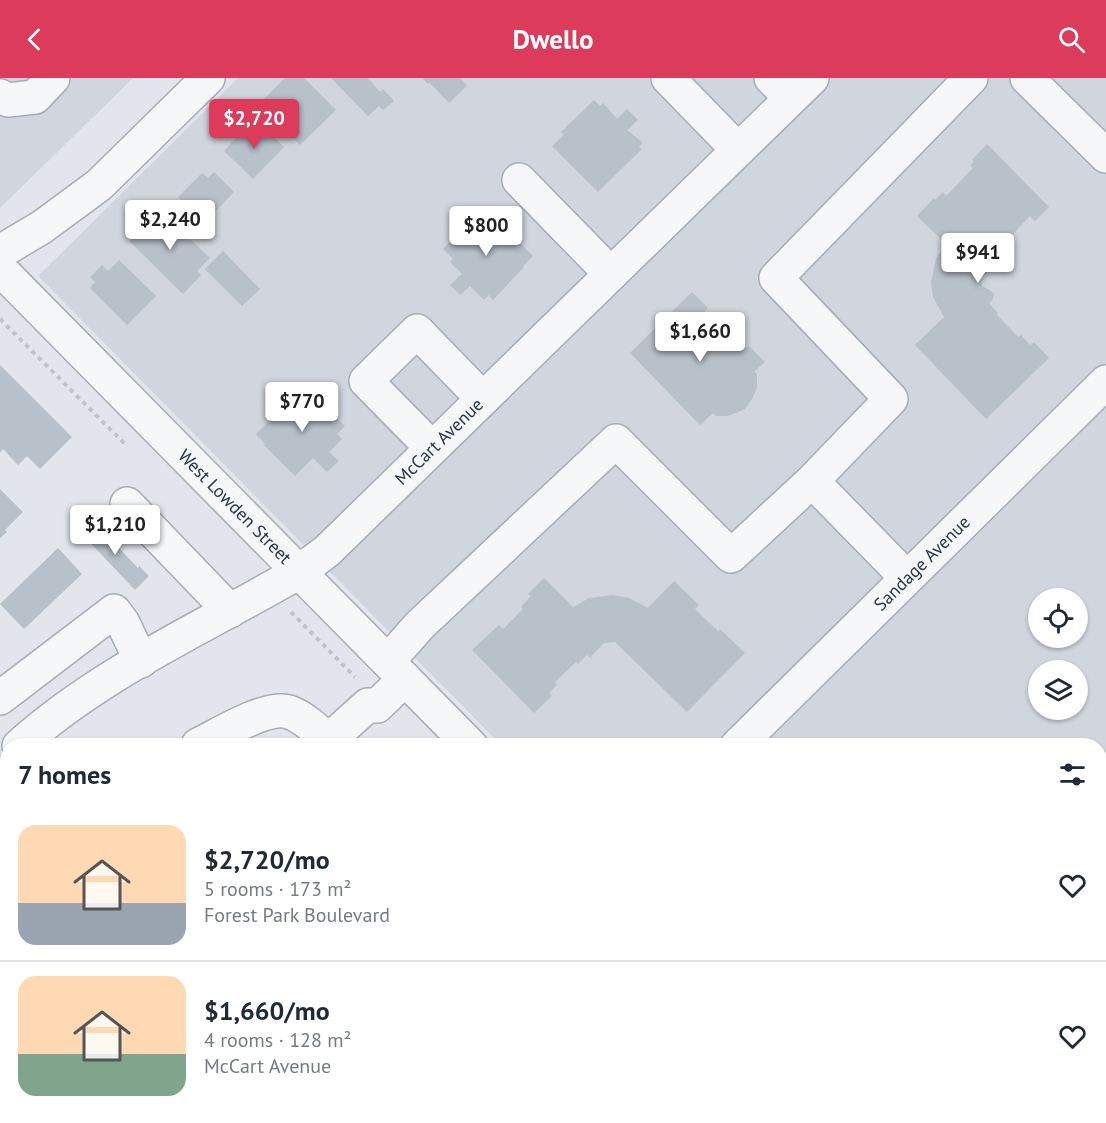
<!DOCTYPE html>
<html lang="en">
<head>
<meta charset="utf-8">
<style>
	body { margin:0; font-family:"PT Sans",sans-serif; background:#f2f2f3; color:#1f2937; height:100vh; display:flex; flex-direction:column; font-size:22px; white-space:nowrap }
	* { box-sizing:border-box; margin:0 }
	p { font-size:20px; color:#747a83 }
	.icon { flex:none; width:33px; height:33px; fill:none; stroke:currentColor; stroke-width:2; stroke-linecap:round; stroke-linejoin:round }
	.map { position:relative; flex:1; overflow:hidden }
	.details { position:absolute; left:0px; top:660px; width:1107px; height:386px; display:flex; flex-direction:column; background:#fff; border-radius:24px 24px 0 0; box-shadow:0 2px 4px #0004 }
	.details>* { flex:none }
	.buttons { position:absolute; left:1028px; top:510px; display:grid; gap:12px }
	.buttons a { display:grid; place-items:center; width:60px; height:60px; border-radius:50%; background:#fff; box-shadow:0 2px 4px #0004; font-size:30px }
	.price { position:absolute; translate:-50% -51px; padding:0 14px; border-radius:6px; background:#fff; color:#222; font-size:20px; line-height:39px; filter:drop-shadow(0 2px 3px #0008) }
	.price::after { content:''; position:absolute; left:50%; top:36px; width:18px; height:14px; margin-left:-9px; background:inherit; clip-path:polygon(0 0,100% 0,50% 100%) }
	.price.active { background:#dd3b5c; color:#fff }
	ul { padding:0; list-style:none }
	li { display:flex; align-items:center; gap:18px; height:150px; padding:0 18px }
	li+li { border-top:2px solid #e0e1e3 }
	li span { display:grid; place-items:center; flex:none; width:168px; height:120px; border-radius:18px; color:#555 }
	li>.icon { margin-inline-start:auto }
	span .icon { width:72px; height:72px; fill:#fffc; stroke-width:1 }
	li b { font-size:26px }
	h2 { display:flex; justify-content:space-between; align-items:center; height:72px; padding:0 18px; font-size:26px }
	header { display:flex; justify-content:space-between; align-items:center; height:78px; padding:0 18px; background:#dd3b5c; color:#fff; font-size:27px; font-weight:700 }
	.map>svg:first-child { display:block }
</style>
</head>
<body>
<header><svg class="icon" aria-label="back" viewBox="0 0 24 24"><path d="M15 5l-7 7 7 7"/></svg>Dwello<svg class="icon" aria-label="search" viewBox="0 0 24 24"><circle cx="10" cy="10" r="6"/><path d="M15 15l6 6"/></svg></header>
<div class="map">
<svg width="1106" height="1045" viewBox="0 0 1106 1045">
	<rect width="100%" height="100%" fill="#e2e6ec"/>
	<g fill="#d0d5de" fill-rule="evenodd">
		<path d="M 0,0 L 133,0 L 0,130 Z"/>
		<path d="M 238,0 L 1106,0 L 1106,1045 L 812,1045 L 819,1038 L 1100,1038 L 1100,668 L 501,667 L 38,198 ZM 1038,520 L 1077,520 L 1077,560 L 1038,560 ZM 1038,592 L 1077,592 L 1077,632 L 1038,632 Z"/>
	</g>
	<g fill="#b8c0ca">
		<path d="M 285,0 L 304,0 L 336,32 L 300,67 L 259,26 Z"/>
		<path d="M 331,0 L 368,0 L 380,14 L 383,11 L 394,23 L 383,32 L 379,28 L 368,38 Z"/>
		<path d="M 422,0 L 460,0 L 467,8 L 449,25 L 430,5 L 428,6 Z"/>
		<path d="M 594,22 L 600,28 L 603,25 L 617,41 L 627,31 L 638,42 L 627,52 L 643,65 L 639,69 L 642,71 L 598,114 L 552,68 L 564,57 L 561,54 Z"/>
		<path d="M 260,46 L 284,69 L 253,101 L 224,73 L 246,49 L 252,54 Z"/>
		<path d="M 987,66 L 1049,129 L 1035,143 L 1030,138 L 980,192 L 982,208 L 990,212 L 994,216 L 993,221 L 989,225 L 998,235 L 997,237 L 1018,259 L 1021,257 L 1030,267 L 1034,264 L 1049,280 L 986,341 L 915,267 L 944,239 L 933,219 L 931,204 L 936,181 L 946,166 L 917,138 L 934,120 L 935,122 L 943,114 L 946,118 L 973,90 L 970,88 L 974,84 L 972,82 Z"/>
		<path d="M 214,94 L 234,114 L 204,145 L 178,119 L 202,95 L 208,100 Z"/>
		<path d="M 485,130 L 533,178 L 523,188 L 524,189 L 493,222 L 489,217 L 484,222 L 470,208 L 460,217 L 450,207 L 462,196 L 450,184 L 453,181 L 443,171 Z"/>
		<path d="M 159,131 L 210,180 L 197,193 L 201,197 L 183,216 L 129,163 Z"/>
		<path d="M 223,173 L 260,211 L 242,228 L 205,191 Z"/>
		<path d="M 119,182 L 156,218 L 127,247 L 90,210 L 95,204 L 90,199 L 102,187 L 108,193 Z"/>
		<path d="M 692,214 L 708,230 L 705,233 L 744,272 L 749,268 L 765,284 L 754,294 L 757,296 L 757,310 L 752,321 L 745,331 L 728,338 L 716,338 L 713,335 L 700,347 L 630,275 Z"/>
		<path d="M 0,287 L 72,359 L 40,391 L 27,378 L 18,387 L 3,371 L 0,375 Z"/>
		<path d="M 302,308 L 345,348 L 337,356 L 342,361 L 329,374 L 339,383 L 327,394 L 313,380 L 295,398 L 264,367 L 265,366 L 256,356 Z"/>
		<path d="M 0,411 L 23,434 L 5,452 L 7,454 L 0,460 Z"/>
		<path d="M 93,443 L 138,490 L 139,488 L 149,498 L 135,512 L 81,455 Z"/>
		<path d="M 58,470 L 82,496 L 24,551 L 0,526 Z"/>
		<path d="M 544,500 L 573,529 L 589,520 L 613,517 L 629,520 L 648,530 L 674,503 L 699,527 L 695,531 L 718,553 L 720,551 L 745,575 L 687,634 L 615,564 L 604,565 L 590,580 L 587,577 L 578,586 L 576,584 L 555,604 L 557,607 L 549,615 L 552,618 L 534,635 L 472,572 L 499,547 L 503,551 L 523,531 L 521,529 L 531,518 L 528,516 Z"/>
		<path d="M 1106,991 L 1106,1045 L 1102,1045 L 1095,1038 L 1100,1038 L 1100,998 Z"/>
		<path d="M 48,1038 L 56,1038 L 63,1045 L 41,1045 Z"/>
		<path d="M 81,1038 L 145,1038 L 152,1045 L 88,1045 Z"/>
		<path d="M 260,1038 L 324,1038 L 331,1045 L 267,1045 Z"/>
		<path d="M 648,1038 L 731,1038 L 724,1045 L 655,1045 Z"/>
	</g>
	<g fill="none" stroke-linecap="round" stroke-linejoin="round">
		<defs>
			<g id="minor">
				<path d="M 668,0 L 738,72"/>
				<path d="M 771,0 L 791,20"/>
				<path d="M 1027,0 L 1106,78"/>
				<path d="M 0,18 L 8,22 L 35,19 L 53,0"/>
				<path d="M 519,102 L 611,196"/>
				<path d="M 0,174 L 42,149 L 99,107 L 208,0"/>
				<path id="s1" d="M 0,191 L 471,668"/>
				<path d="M 432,370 L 366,303 L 417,253 L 483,321"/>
				<path d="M 127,426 L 230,533"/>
				<path d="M 907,500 L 812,403 L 891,321 L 776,200 L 971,0"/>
				<path d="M 388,583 L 420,547 L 616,363 L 731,478 L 812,403"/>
				<path d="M 0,620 L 114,533 L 123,545 L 141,583"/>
				<path d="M 328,663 L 368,627 L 377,628 L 405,601"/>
				<path d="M 198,667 C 219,657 266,627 289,634 C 306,640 321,656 333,668"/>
				<path id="s2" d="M 19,668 C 101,594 205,549 299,494 L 327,473 L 812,0"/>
				<path id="s3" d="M 737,668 L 1106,304"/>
				<path d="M 0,802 L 8,795"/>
				<path d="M 0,909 L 8,901"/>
				<path d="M 1100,923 L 1106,916"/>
				<path d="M 838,1038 L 845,1045"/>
				<path d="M 190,1045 L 197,1038"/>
				<path d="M 771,1045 L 778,1038"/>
				<path d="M 976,1045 L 983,1038"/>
			</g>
		</defs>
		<use href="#minor" stroke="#a6adb7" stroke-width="36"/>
		<g stroke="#c0c4ca" stroke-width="4" stroke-dasharray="4.5 4.5" stroke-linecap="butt">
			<path d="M 0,241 L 126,367"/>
			<path d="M 291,534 L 355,599"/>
			<path d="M 1033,1038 L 1040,1045"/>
		</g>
		<use href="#minor" stroke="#f5f7f9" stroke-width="33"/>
	</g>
	<g text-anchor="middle" stroke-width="5" stroke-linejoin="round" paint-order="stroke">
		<g font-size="18" fill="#283446" stroke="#f2f5f9">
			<text dy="6" stroke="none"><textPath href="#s2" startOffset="522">McCart Avenue</textPath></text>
			<text dy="6" stroke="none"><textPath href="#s1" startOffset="334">West Lowden Street</textPath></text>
			<text dy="6" stroke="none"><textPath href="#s3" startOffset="260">Sandage Avenue</textPath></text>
		</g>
	</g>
</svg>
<div class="buttons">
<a><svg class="icon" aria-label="locate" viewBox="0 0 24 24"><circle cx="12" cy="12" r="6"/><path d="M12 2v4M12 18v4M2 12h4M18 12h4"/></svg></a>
<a><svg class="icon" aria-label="layers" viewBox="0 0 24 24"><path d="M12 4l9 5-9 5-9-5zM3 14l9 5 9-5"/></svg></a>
</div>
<b class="price active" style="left:254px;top:72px">$2,720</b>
<b class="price" style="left:170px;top:173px">$2,240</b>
<b class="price" style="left:486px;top:179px">$800</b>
<b class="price" style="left:978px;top:206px">$941</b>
<b class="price" style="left:700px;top:285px">$1,660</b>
<b class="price" style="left:302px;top:355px">$770</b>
<b class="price" style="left:115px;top:478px">$1,210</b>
<section class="details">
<h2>7 homes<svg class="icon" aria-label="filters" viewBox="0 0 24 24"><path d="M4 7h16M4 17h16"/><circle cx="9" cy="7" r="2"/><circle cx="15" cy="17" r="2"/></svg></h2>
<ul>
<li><span style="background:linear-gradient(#ffd9b3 65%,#9aa5b1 0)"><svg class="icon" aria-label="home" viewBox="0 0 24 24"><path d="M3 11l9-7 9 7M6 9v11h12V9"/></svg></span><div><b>$2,720/mo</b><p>5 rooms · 173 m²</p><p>Forest Park Boulevard</p></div><svg class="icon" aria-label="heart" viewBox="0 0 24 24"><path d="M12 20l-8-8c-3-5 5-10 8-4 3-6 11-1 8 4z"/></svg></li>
<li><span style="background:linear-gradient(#ffd9b3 65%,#7fa58c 0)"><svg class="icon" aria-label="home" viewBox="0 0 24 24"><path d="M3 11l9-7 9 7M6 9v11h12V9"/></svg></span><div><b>$1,660/mo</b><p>4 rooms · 128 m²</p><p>McCart Avenue</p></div><svg class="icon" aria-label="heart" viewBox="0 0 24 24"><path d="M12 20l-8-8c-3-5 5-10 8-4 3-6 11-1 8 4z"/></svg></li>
</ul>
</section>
</div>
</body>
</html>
